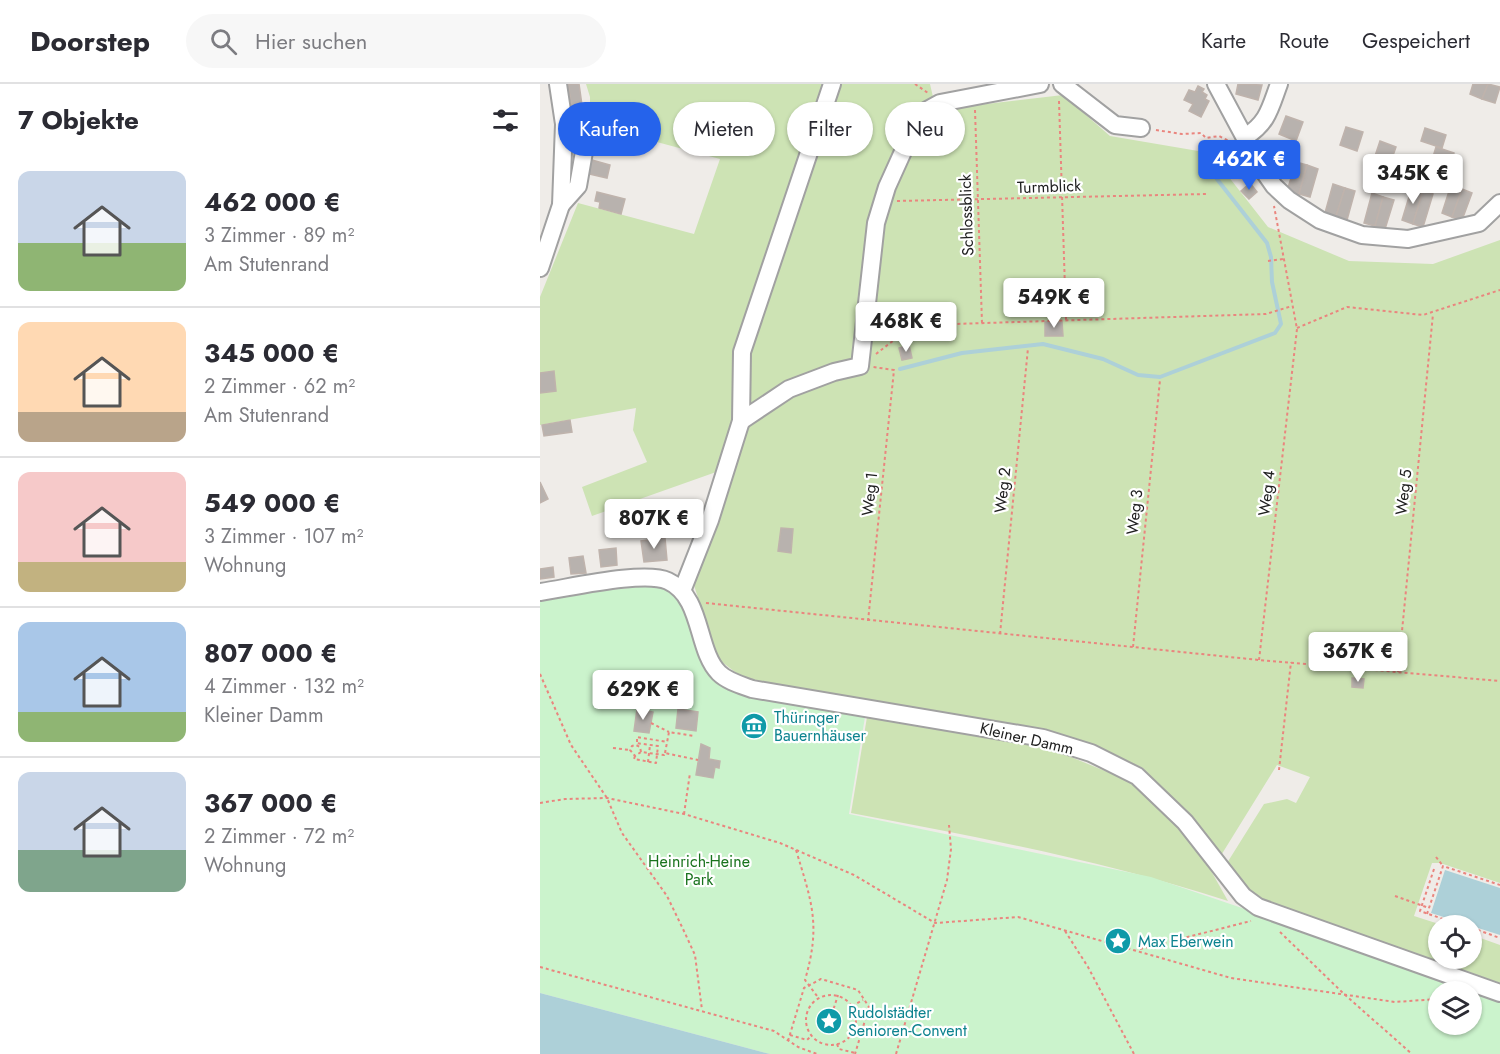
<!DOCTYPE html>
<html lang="de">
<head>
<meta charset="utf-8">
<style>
	body { margin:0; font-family:Jost,sans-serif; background:#f7f7f7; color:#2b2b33; height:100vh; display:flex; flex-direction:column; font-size:22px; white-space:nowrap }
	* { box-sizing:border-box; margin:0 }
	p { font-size:20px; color:#7c7c81 }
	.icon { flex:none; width:33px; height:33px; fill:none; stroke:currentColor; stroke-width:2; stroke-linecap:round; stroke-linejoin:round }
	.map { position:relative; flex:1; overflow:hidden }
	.side { display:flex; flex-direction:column; background:#fff; width:540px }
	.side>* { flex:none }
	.top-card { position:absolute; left:18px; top:18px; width:570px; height:54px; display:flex; gap:12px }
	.tools { position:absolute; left:888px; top:831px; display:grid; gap:12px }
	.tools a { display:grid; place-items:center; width:54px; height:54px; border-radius:50%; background:#fff; box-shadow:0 2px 4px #0004; font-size:30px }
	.price { position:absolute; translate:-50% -51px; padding:0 14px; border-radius:6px; background:#fff; color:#222; font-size:20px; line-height:39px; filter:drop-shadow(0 2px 3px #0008) }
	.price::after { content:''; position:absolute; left:50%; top:36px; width:18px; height:14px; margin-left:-9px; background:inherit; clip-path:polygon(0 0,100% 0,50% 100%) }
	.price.active { background:#2563eb; color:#fff }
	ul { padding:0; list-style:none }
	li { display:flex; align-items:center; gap:18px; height:150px; padding:0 18px }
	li+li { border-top:2px solid #e1e1e2 }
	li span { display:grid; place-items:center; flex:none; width:168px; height:120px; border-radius:12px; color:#555 }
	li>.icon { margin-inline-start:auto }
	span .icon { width:72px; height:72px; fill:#fffc; stroke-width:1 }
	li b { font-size:26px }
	h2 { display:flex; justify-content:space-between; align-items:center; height:72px; padding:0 18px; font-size:26px }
	.pill { padding:0 21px; border-radius:27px; background:#fff; box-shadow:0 2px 4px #0004; font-size:21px; line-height:54px }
	.pill.active { background:#2563eb; color:#fff }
	header { display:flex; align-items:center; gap:36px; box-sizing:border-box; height:84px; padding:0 30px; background:#fff; border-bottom:2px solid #e1e1e2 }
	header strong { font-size:28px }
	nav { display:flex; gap:33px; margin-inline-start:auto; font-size:21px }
	.search { width:420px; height:54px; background:#f7f7f7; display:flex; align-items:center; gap:15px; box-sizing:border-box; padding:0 21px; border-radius:33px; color:#7c7c81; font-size:22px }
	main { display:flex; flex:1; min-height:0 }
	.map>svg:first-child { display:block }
</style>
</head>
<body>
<header>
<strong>Doorstep</strong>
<div class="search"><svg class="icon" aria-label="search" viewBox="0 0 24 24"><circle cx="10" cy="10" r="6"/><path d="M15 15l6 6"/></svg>Hier suchen</div>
<nav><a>Karte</a><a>Route</a><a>Gespeichert</a></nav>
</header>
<main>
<section class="side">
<h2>7 Objekte<svg class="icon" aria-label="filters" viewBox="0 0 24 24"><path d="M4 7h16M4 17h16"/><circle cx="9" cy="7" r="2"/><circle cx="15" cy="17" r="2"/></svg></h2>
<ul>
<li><span style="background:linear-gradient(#c9d6e8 60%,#8fb573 0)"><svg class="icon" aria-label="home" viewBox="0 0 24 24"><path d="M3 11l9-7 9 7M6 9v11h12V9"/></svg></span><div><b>462 000 €</b><p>3 Zimmer · 89 m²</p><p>Am Stutenrand</p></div></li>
<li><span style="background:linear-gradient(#ffd9b3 75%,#b9a48a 0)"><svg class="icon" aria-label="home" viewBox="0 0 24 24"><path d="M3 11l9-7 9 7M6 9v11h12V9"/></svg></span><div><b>345 000 €</b><p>2 Zimmer · 62 m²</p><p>Am Stutenrand</p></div></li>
<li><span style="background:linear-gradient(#f6c9c9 75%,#c2b280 0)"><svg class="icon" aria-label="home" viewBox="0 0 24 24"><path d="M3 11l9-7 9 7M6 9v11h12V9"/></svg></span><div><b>549 000 €</b><p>3 Zimmer · 107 m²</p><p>Wohnung</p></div></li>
<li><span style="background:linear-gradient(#a9c7e8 75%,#8fb573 0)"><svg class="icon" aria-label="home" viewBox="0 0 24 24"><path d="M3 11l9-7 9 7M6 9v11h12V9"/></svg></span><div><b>807 000 €</b><p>4 Zimmer · 132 m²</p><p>Kleiner Damm</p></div></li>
<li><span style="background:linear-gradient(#c9d6e8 65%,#7fa58c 0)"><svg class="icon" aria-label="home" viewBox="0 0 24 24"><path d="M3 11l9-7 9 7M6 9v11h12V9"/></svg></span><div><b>367 000 €</b><p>2 Zimmer · 72 m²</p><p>Wohnung</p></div></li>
</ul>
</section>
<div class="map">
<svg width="960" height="970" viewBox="0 0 960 970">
	<rect width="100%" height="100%" fill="#efece8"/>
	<g fill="#cde3b4">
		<path d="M 46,0 L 390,0 L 396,26 L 523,11 L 570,52 L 670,69 L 728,143 L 809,177 L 893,180 L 960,156 L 960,799 L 900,779 L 892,779 L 874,832 L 902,841 L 898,842 L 898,874 L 932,874 L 932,851 L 960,861 L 960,899 L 716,813 L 687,779 L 724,720 L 747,715 L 756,719 L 770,693 L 737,681 L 680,773 L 651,734 L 603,684 L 552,661 L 220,598 L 199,591 L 178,575 L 148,483 L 179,387 L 52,432 L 42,403 L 107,378 L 93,346 L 96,324 L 0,341 L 0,213 L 38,119 L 154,150 L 180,75 L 50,40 L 50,13 Z"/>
		<path d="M 328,627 L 509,664 L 592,698 L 639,745 L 670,785 L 688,817 C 565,777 438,753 311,729 Z"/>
	</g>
	<path fill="#cbf3cc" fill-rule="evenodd" d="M 118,501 L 137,514 L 146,527 L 169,588 L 326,627 L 309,730 L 611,793 L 960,912 L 960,970 L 230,970 L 0,909 L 0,513 ZM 898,908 L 932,908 L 932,940 L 898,940 Z"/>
	<g fill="#add0d8">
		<path d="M 905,786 L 960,804 L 960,851 L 891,829 Z"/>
		<path d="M 0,909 L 230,970 L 0,970 Z"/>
	</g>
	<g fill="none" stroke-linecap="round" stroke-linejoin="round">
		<path stroke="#add0d8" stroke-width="4" d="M 360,285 L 422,269 L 503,260 L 563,275 L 598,291 L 620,293 L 735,249 L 741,240 L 732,198 L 731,173 L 727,159 L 673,90 L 697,72"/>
	</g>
	<g fill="#b8b2ae" stroke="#bfb3ac" stroke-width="1.5">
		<path d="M 28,0 L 39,0 L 43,28 L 43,61 L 32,61 L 33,30 Z"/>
		<path d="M 698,0 L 722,1 L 718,16 L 696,10 Z"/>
		<path d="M 933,0 L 948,0 L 942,15 L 930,10 Z"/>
		<path d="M 948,0 L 960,3 L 955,19 L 942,15 Z"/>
		<path d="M 658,2 L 664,5 L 662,8 L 667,11 L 665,15 L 669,17 L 661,33 L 649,27 L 653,20 L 644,16 L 649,6 L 655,8 Z"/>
		<path d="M 60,23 L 76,27 L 74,39 L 57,36 Z"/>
		<path d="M 746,32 L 763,38 L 756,57 L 739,50 Z"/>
		<path d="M 53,42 L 80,49 L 77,68 L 50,63 Z"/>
		<path d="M 806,43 L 823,48 L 817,67 L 800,61 Z"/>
		<path d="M 885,44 L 906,51 L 902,64 L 881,57 Z"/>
		<path d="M 840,57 L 856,63 L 849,83 L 833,78 Z"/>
		<path d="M 896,63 L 914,69 L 910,82 L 892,76 Z"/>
		<path d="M 52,76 L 70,81 L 67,94 L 49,90 Z"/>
		<path d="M 756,78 L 767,81 L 759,110 L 747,107 Z"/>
		<path d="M 767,81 L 778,85 L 770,113 L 759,110 Z"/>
		<path d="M 710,99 L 717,108 L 709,115 L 701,107 Z"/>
		<path d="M 793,100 L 805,104 L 796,132 L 785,129 Z"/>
		<path d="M 911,101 L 922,105 L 912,133 L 902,129 Z"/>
		<path d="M 872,103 L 883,106 L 873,140 L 862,136 Z"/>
		<path d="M 805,104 L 815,107 L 807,136 L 796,132 Z"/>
		<path d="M 922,105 L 932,109 L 922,136 L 912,133 Z"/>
		<path d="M 883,106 L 893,110 L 883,143 L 873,140 Z"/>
		<path d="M 57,108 L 85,115 L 81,130 L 59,124 L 60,118 L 55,117 Z"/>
		<path d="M 832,109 L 843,113 L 835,142 L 824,139 Z"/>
		<path d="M 843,113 L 854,116 L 845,145 L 835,142 Z"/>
		<path d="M 505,238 L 522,238 L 523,252 L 505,252 Z"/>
		<path d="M 369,261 L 372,274 L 362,276 L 359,264 Z"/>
		<path d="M 14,287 L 16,307 L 0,309 L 0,289 Z"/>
		<path d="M 30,336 L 32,348 L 4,352 L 2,341 Z"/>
		<path d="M 0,398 L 8,415 L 0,419 Z"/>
		<path d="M 241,444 L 253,445 L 251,469 L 238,467 Z"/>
		<path d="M 125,454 L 127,476 L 104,478 L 101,457 Z"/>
		<path d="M 76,464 L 77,481 L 61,483 L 59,466 Z"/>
		<path d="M 43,472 L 46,489 L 31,490 L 29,474 Z"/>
		<path d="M 13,483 L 14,493 L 0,495 L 0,485 Z"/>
		<path d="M 812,594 L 824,595 L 823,604 L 812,603 Z"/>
		<path d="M 97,625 L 113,628 L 109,649 L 94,647 Z"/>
		<path d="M 138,625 L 158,628 L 156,647 L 136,644 Z"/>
		<path d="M 161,660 L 170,664 L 169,675 L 180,677 L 179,684 L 175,683 L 173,694 L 156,691 Z"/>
	</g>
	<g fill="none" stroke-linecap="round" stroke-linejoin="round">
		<defs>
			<g id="minor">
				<path d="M 522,0 L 575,41 L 601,44"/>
				<path d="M 676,0 L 720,82 L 734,102 L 749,116 L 780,136 L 822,151 L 868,155 L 939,139 L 960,119"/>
				<path d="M 705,53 C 728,39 730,24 739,0"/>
				<path d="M 21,121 L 38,102 L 45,62 L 48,29"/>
				<path d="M 0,184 L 21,121 L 24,40 L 18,0"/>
				<path d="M 201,337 L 249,305 L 294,288 L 320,282 L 336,139 L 347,103 L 380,30 L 400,19 L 500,0"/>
				<path d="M 142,507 L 170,436 L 201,337 L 202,268 L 292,0"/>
				<path d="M 0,508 C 29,504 104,486 128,497 C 163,513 156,566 179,589 C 187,597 201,601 212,605 L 503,654 L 551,669 L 597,692 L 645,738 L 703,812 L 718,823 L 960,909"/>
			</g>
		</defs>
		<use href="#minor" stroke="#a1a1a1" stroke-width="20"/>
		<g stroke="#ea857e" stroke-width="2" stroke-dasharray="3 3" stroke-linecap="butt">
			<path d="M 375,0 L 388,9"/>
			<path d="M 519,17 L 526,236"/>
			<path d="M 435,26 L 442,239"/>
			<path d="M 616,46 L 642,50 L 661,49 L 666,54 L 679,52 L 689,57"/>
			<path d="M 357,117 L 667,110"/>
			<path d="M 728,177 L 743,175"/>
			<path d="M 757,244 L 807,223 L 883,231 L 960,206"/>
			<path d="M 336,270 L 358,253 L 383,241 L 726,230 L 752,222"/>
			<path d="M 166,519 L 719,576 L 960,597"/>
			<path d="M 328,537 L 354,286 L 333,283"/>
			<path d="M 460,550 L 488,264"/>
			<path d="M 593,563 L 620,296"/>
			<path d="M 719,576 L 757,245 L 734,122"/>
			<path d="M 858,588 L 893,230"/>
			<path d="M 0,590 L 31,661 L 67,714 L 82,749 L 127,812 L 143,845 L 155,871 L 162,926"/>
			<path d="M 111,639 L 129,648"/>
			<path d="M 97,658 L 97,653 L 127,658"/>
			<path d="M 73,664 L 90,666"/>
			<path d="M 101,668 L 100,663 L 96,661 L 92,662 L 90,666 L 95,672 L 101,668 L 124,671 L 125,669 L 158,676"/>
			<path d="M 125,669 L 129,648 L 154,652"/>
			<path d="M 95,672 L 94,675 L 116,679 L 118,662 L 96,659"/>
			<path d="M 108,678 L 110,661"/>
			<path d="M 739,686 L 751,578"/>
			<path d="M 0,719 L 25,715 L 67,714 L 144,730 L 240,759 L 314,791 L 395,839 L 478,833 L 691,894 L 855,918 L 898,915"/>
			<path d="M 144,730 L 150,689"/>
			<path d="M 256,766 C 272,819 281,841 265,896 L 277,912"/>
			<path d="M 896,773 L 903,782"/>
			<path d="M 894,785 L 880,827 L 923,842"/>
			<path d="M 855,812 L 889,824"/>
			<path d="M 887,830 L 903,782 L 960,801"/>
			<path d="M 932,844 L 960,854"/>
			<path d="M 525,847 L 548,883 L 594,970"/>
			<path d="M 740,848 L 804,910 L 872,970"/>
			<path d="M 600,865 L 711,837"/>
			<path d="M 0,883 L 234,947 L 258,963 L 277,970"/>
			<circle cx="291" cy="936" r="25"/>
			<path d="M 312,922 L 323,916"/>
			<path d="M 290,936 L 298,911"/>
			<path d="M 250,951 L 267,956 L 271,952"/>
			<path d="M 248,957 L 264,904 L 281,895 L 318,906 L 329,923 L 315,970"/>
			<path d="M 297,960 L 299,965 L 315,969"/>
			<path d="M 356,970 L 407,796 L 411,765 L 409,741"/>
		</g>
		<use href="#minor" stroke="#fff" stroke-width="16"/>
	</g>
	<defs>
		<symbol id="museum-disc" viewBox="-11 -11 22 22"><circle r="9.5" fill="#0f9aa8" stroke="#fff"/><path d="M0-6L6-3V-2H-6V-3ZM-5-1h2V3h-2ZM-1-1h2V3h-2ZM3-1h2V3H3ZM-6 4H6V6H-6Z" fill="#fff"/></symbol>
		<symbol id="sight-disc" viewBox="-11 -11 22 22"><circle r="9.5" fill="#0f9aa8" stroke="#fff"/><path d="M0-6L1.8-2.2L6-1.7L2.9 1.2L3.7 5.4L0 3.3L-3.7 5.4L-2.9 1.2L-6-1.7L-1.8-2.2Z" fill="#fff"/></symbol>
	</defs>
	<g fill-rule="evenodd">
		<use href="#museum-disc" x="199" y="627" width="30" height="30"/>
		<use href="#sight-disc" x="563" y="842" width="30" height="30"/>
		<use href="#sight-disc" x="274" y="922" width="30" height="30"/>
	</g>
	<g text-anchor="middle" stroke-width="4.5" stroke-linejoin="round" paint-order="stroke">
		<g font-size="16" fill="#202020" stroke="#fff">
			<text transform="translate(509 102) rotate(-2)" y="6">Turmblick</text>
			<text transform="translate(426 131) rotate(-92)" y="6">Schlossblick</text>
			<text transform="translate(462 406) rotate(-84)" y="6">Weg 2</text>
			<text transform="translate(863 408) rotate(-84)" y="6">Weg 5</text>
			<text transform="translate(726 409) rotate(-83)" y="6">Weg 4</text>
			<text transform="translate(329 410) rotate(-84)" y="6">Weg 1</text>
			<text transform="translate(594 428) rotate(-84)" y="6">Weg 3</text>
			<text transform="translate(487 654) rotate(13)" y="6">Kleiner Damm</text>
		</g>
		<g font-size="16" fill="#0d838f" stroke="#fff" text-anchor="start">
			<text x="234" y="639">Thüringer<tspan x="234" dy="18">Bauernhäuser</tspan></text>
			<text x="598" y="863">Max Eberwein</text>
			<text x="308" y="934">Rudolstädter<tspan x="308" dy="18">Senioren-Convent</tspan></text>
		</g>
		<g font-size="16" fill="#19731d" stroke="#fff">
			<text x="159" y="783">Heinrich-Heine<tspan x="159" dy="18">Park</tspan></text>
		</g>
	</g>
</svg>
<div class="tools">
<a><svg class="icon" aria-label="locate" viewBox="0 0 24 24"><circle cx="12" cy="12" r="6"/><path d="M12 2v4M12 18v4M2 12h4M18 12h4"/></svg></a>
<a><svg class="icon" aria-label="layers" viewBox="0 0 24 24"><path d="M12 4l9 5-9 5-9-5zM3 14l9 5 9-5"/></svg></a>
</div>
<b class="price active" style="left:709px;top:107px">462K €</b>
<b class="price" style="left:873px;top:121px">345K €</b>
<b class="price" style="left:514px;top:245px">549K €</b>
<b class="price" style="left:366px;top:269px">468K €</b>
<b class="price" style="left:114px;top:466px">807K €</b>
<b class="price" style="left:818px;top:599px">367K €</b>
<b class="price" style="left:103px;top:637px">629K €</b>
<div class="top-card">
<a class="pill active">Kaufen</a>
<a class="pill">Mieten</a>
<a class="pill">Filter</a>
<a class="pill">Neu</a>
</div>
</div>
</main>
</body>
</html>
